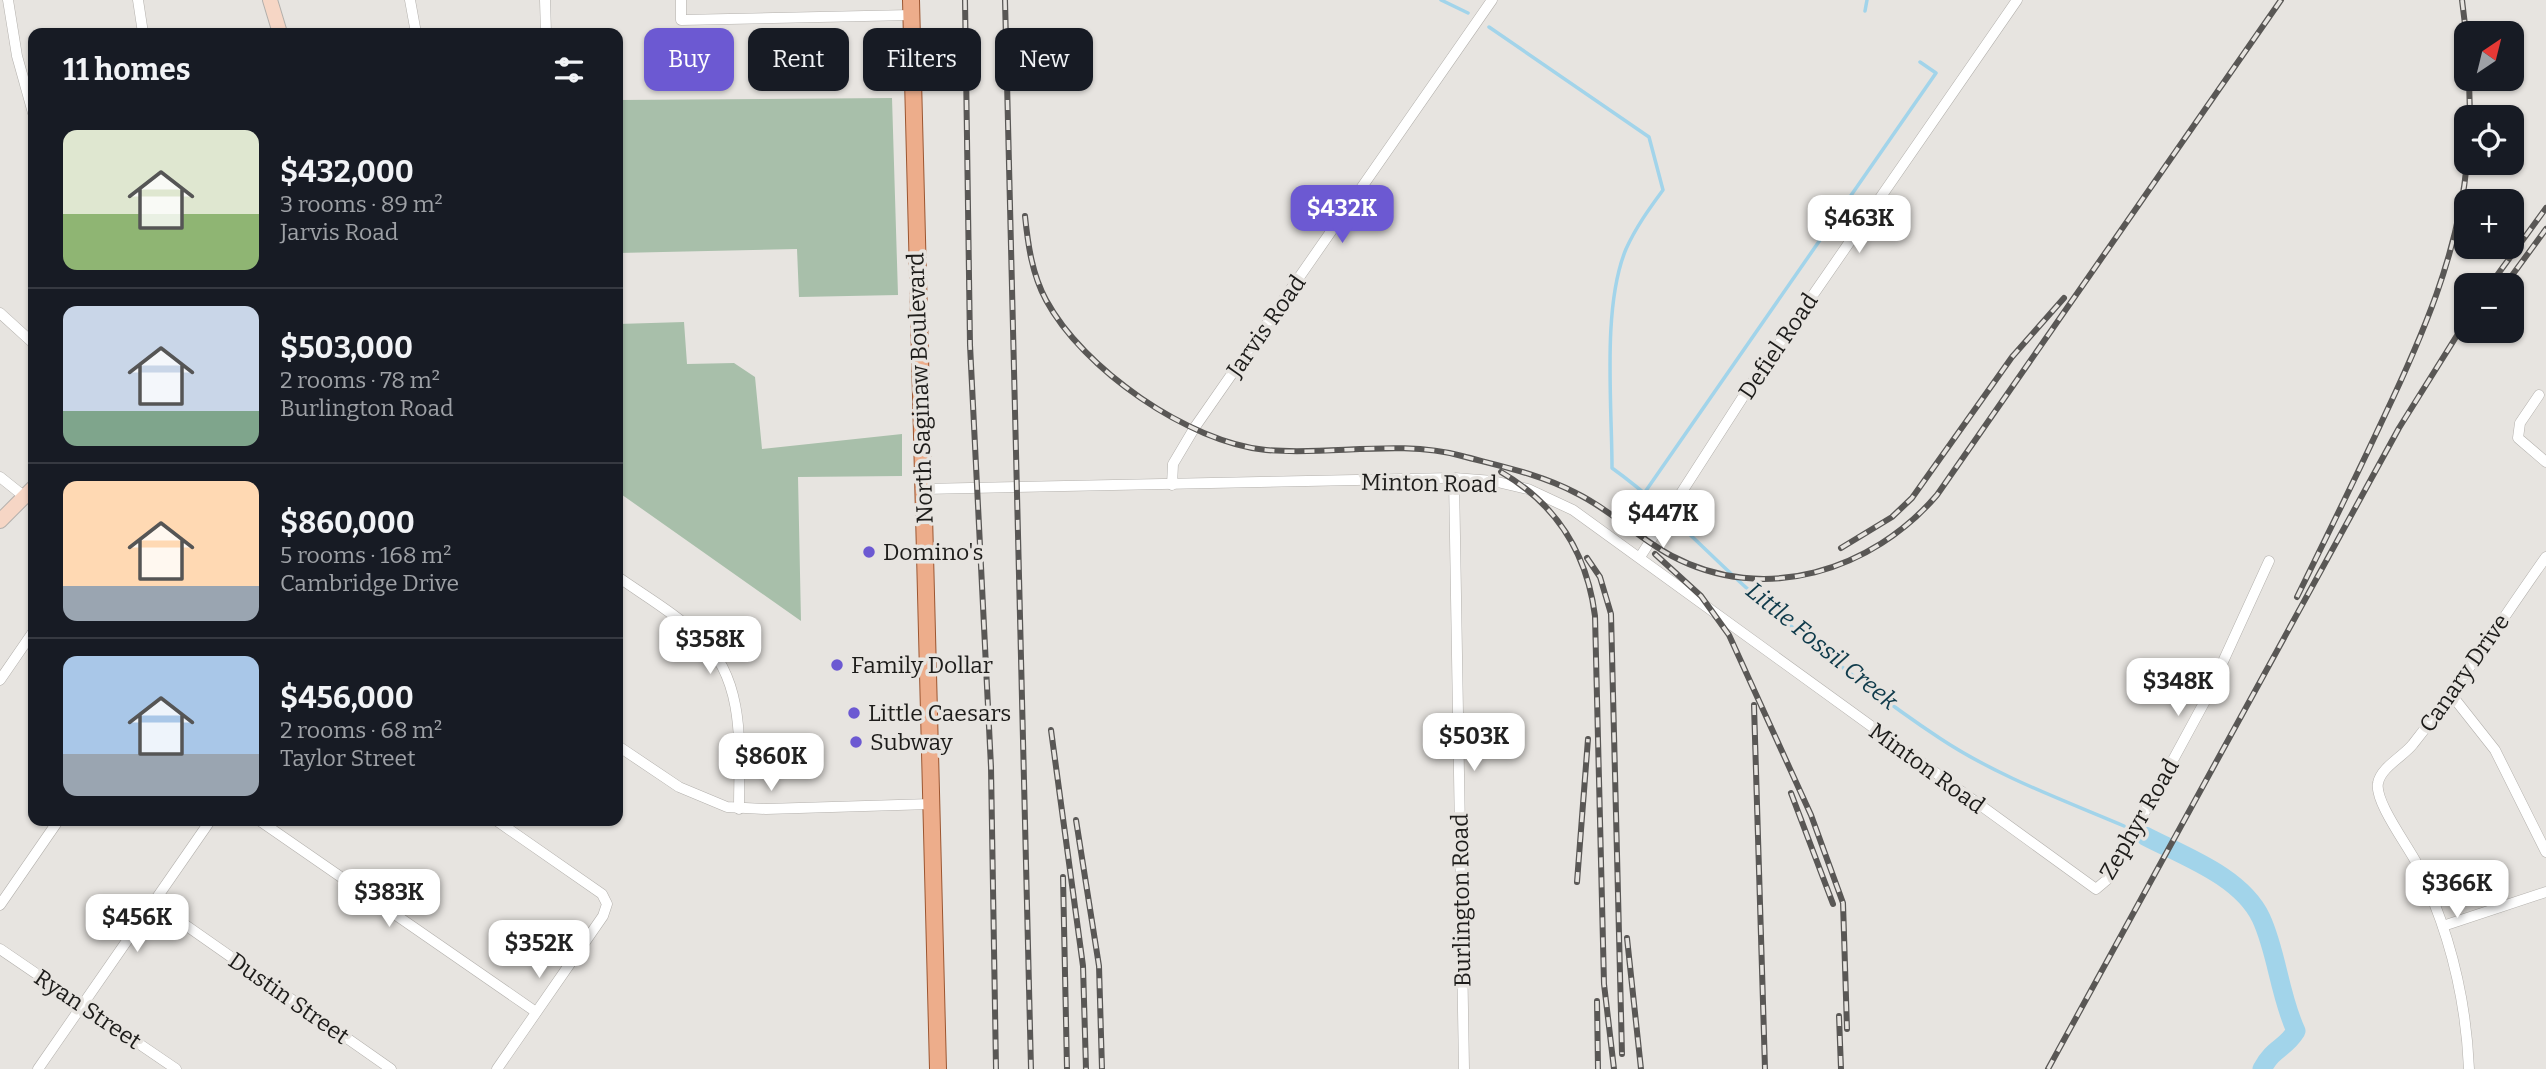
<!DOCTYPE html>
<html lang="en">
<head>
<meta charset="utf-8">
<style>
	body { margin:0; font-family:Bitter,serif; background:#20242c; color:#f1f3f6; height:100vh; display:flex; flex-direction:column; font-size:26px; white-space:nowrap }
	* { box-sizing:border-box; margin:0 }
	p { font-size:23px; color:#9ea1a6 }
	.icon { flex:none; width:38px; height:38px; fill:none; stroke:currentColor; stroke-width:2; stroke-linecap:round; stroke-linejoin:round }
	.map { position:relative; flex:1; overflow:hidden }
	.side { position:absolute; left:28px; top:28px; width:595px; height:798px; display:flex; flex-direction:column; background:#171b24; border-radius:14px; box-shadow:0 2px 5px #0004 }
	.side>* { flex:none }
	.guide { position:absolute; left:644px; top:28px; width:665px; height:63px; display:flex; gap:14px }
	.needle { width:46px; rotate:35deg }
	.controls { position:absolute; left:2454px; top:21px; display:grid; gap:14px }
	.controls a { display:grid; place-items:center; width:70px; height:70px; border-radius:14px; background:#171b24; box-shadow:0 2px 5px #0004; font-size:35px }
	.price { position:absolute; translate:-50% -60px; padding:0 16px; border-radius:14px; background:#fff; color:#222; font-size:23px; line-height:46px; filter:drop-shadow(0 2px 4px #0008) }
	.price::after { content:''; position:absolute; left:50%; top:42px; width:21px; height:16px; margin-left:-10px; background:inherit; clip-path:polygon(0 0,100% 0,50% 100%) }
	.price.on { background:#6c59d2; color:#fff }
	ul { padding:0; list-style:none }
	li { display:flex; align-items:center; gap:21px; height:175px; padding:0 35px }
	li+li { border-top:2px solid #363941 }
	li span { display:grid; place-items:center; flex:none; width:196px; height:140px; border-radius:14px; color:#555 }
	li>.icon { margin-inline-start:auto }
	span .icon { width:84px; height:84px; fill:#fffc; stroke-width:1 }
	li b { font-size:30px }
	h2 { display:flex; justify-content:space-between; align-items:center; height:84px; padding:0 35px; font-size:30px }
	.tag { padding:0 24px; border-radius:14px; background:#171b24; box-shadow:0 2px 5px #0004; font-size:24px; line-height:63px }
	.tag.on { background:#6c59d2; color:#fff }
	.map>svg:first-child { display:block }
</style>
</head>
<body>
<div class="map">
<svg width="2546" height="1069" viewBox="0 0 2546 1069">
	<rect width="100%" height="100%" fill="#e7e4e0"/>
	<g fill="#a8bfaa">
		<path d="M 892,98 L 898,295 L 799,297 L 797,249 L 618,253 L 618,100 Z"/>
		<path d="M 684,322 L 687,364 L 734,363 L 755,377 L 762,449 L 902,434 L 902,476 L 798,477 L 801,621 L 618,492 L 618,324 Z"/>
	</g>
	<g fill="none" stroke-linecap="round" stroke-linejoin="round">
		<g stroke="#a2d4ea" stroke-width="3.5">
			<path d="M 1441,0 L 1468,13"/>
			<path d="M 1865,11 L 1867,0"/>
			<path d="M 1489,27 L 1649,137 L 1663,190 C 1649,209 1636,227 1626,249 C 1602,307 1612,404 1612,468 C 1672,511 1719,567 1775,613 C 1829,657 1883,701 1941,739 C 1997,776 2063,800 2124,826"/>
			<path d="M 1645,492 L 1936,73 L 1920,62"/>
		</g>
		<path stroke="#a2d4ea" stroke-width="19" d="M 2145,836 C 2183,856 2241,876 2261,918 C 2277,952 2279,994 2296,1031 C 2285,1049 2274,1047 2262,1069"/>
		<defs>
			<g id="street">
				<path d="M 8,0 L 17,56 L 33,113"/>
				<path d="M 138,0 L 143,33"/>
				<path d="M 410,0 L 416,33"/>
				<path d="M 545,0 L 546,33"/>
				<path d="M 681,0 L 681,20 L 911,15"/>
				<path d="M 0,313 L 33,343"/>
				<path d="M 2539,395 L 2520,423 L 2518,438 L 2546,462"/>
				<path d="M 0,477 L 25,497"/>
				<path d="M 1454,478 L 1464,1069"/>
				<path d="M 1172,485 L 1173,464 L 1195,427 L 1492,0"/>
				<path d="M 923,489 L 1454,478 L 1493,481 L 1528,489 L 1573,510 L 2096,889 L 2109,878 L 2205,701 L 2269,561"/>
				<path d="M 1640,557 L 1750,386 L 2017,0"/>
				<path d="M 618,577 C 645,596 676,614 700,637 C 747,681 739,750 739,809"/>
				<path d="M 0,680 L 33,632"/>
				<path d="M 2450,693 L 2495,750 L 2546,852"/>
				<path d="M 618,746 L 679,787 L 727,807 L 766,809 L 931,804"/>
				<path d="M 260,821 L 536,1012"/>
				<path d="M 154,903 L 391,1069"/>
				<path d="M 0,905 L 58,821"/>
				<path d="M 2443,926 L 2546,892"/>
				<path d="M 0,949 L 176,1069"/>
				<path d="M 38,1069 L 210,821"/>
				<path d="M 497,1069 L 603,916 L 607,904 L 602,894 L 497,821"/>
				<path d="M 2469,1069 C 2466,998 2448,927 2417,864 C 2408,846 2374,801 2378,783 C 2381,767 2404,756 2413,744 C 2461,684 2502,619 2546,557"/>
			</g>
			<g id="secondary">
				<path d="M 270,0 L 280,33"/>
				<path d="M 0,521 L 33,488"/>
			</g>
			<path id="primary" d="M 911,0 L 938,1069"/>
		</defs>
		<use href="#street" stroke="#b3b0ac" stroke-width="11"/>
		<use href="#secondary" stroke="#b3b0ac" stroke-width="16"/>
		<use href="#primary" stroke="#9c5631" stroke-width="18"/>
		<use href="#street" stroke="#fff" stroke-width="10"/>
		<use href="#secondary" stroke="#f6d6c5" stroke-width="14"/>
		<use href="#primary" stroke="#edad8b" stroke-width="16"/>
		<defs>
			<g id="rail">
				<path d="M 965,0 L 970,345 L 991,767 L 996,1069"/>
				<path d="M 1005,0 L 1031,1069"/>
				<path d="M 2462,0 L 2466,33"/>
				<path d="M 2469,79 L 2470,117"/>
				<path d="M 1025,216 C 1028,245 1032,274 1046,300 C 1083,369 1188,442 1266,450 C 1330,456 1399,439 1462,456 C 1500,466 1540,474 1576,493 C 1611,510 1638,538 1672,556 C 1764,605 1872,571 1937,495 L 2281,0"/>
				<path d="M 2490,285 L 2546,208"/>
				<path d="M 2505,285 L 2546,229"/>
				<path d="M 1501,472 C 1556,504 1587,553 1595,616 L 1604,984 L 1614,1069"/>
				<path d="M 1841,548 L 1892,517 L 1912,498 L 2012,357 L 2064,298"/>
				<path d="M 1655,554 L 1701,596 L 1729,635 L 1811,815 L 1843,903 L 1847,1029"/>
				<path d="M 1587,558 L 1600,577 L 1611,614 L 1622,1054"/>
				<path d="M 2297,597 C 2326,538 2355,479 2383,419 C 2422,337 2458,255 2467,163"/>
				<path d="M 1754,705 L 1765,1069"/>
				<path d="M 1051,730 L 1083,966 L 1086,1069"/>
				<path d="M 1791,793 L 1833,904"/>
				<path d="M 1076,820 L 1099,966 L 1102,1069"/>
				<path d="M 1063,877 L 1067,1069"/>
				<path d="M 1577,882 L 1588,739"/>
				<path d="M 1627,938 L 1641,1069"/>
				<path d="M 1597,1001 L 1598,1069"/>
				<path d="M 1839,1016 L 1841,1069"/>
				<path d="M 2048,1069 L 2399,428 L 2466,321"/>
			</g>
		</defs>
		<use href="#rail" stroke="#595755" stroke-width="6"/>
		<use href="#rail" stroke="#e7e4e0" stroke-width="3.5" stroke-dasharray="10" stroke-linecap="butt"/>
	</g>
	<g fill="#6c59d2" stroke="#e7e4e0" stroke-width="2.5">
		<circle cx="869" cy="552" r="7"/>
		<circle cx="837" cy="665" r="7"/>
		<circle cx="854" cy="713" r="7"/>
		<circle cx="856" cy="742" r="7"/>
	</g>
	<g text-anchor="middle" stroke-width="7" stroke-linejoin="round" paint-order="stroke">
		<g font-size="23" fill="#1d1c1a" stroke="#e7e4e0">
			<text transform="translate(1266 326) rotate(-55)" y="8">Jarvis Road</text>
			<text transform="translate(1778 346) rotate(-56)" y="8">Defiel Road</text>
			<text transform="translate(920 388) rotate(-92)" y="8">North Saginaw Boulevard</text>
			<text transform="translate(1429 483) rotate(1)" y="8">Minton Road</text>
			<text transform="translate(2464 673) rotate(-55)" y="8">Canary Drive</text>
			<text transform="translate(1927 768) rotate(36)" y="8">Minton Road</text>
			<text transform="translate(2139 819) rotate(-60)" y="8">Zephyr Road</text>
			<text transform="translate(1461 900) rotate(-91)" y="8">Burlington Road</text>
			<text transform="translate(289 998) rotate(35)" y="8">Dustin Street</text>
			<text transform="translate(88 1009) rotate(34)" y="8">Ryan Street</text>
		</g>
		<g font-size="23" fill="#1d1c1a" stroke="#e7e4e0" text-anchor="start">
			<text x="883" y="560">Domino's</text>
			<text x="851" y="673">Family Dollar</text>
			<text x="868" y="721">Little Caesars</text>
			<text x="870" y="750">Subway</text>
		</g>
		<g font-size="24" font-style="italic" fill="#0e3a4a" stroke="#e7e4e0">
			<text transform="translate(1822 646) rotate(39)" y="8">Little Fossil Creek</text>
		</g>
	</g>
</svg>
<div class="controls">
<a><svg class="needle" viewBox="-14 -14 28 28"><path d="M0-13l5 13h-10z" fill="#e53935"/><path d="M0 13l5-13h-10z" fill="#9ea1a6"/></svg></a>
<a><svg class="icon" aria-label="locate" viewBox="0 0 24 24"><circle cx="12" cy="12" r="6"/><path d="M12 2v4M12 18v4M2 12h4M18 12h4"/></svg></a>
<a>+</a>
<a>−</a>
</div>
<b class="price on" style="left:1342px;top:245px">$432K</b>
<b class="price" style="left:1859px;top:255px">$463K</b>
<b class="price" style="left:1663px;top:550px">$447K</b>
<b class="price" style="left:710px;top:676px">$358K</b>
<b class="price" style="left:2178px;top:718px">$348K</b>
<b class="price" style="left:1474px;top:773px">$503K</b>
<b class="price" style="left:771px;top:793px">$860K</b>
<b class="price" style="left:2457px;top:920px">$366K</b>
<b class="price" style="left:389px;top:929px">$383K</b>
<b class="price" style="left:137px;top:954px">$456K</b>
<b class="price" style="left:539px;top:980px">$352K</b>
<div class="guide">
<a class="tag on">Buy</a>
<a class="tag">Rent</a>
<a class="tag">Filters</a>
<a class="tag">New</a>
</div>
<section class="side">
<h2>11 homes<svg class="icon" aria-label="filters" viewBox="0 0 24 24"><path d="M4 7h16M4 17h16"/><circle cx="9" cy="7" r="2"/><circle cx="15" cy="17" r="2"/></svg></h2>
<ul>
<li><span style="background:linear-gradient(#dfe7d0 60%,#8fb573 0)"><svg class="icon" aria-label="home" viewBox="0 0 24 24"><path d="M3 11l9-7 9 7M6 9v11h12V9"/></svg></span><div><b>$432,000</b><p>3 rooms · 89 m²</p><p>Jarvis Road</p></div></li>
<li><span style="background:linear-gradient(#c9d6e8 75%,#7fa58c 0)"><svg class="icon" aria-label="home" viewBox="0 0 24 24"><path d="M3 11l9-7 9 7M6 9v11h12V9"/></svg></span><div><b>$503,000</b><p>2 rooms · 78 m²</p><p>Burlington Road</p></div></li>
<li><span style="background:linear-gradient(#ffd9b3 75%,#9aa5b1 0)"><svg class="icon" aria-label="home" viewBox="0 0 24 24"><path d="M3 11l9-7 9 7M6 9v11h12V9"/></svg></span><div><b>$860,000</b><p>5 rooms · 168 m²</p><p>Cambridge Drive</p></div></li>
<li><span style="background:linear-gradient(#a9c7e8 70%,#9aa5b1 0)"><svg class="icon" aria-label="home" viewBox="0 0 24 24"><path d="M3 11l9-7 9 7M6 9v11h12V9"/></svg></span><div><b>$456,000</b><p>2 rooms · 68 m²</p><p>Taylor Street</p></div></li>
</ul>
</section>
</div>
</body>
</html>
